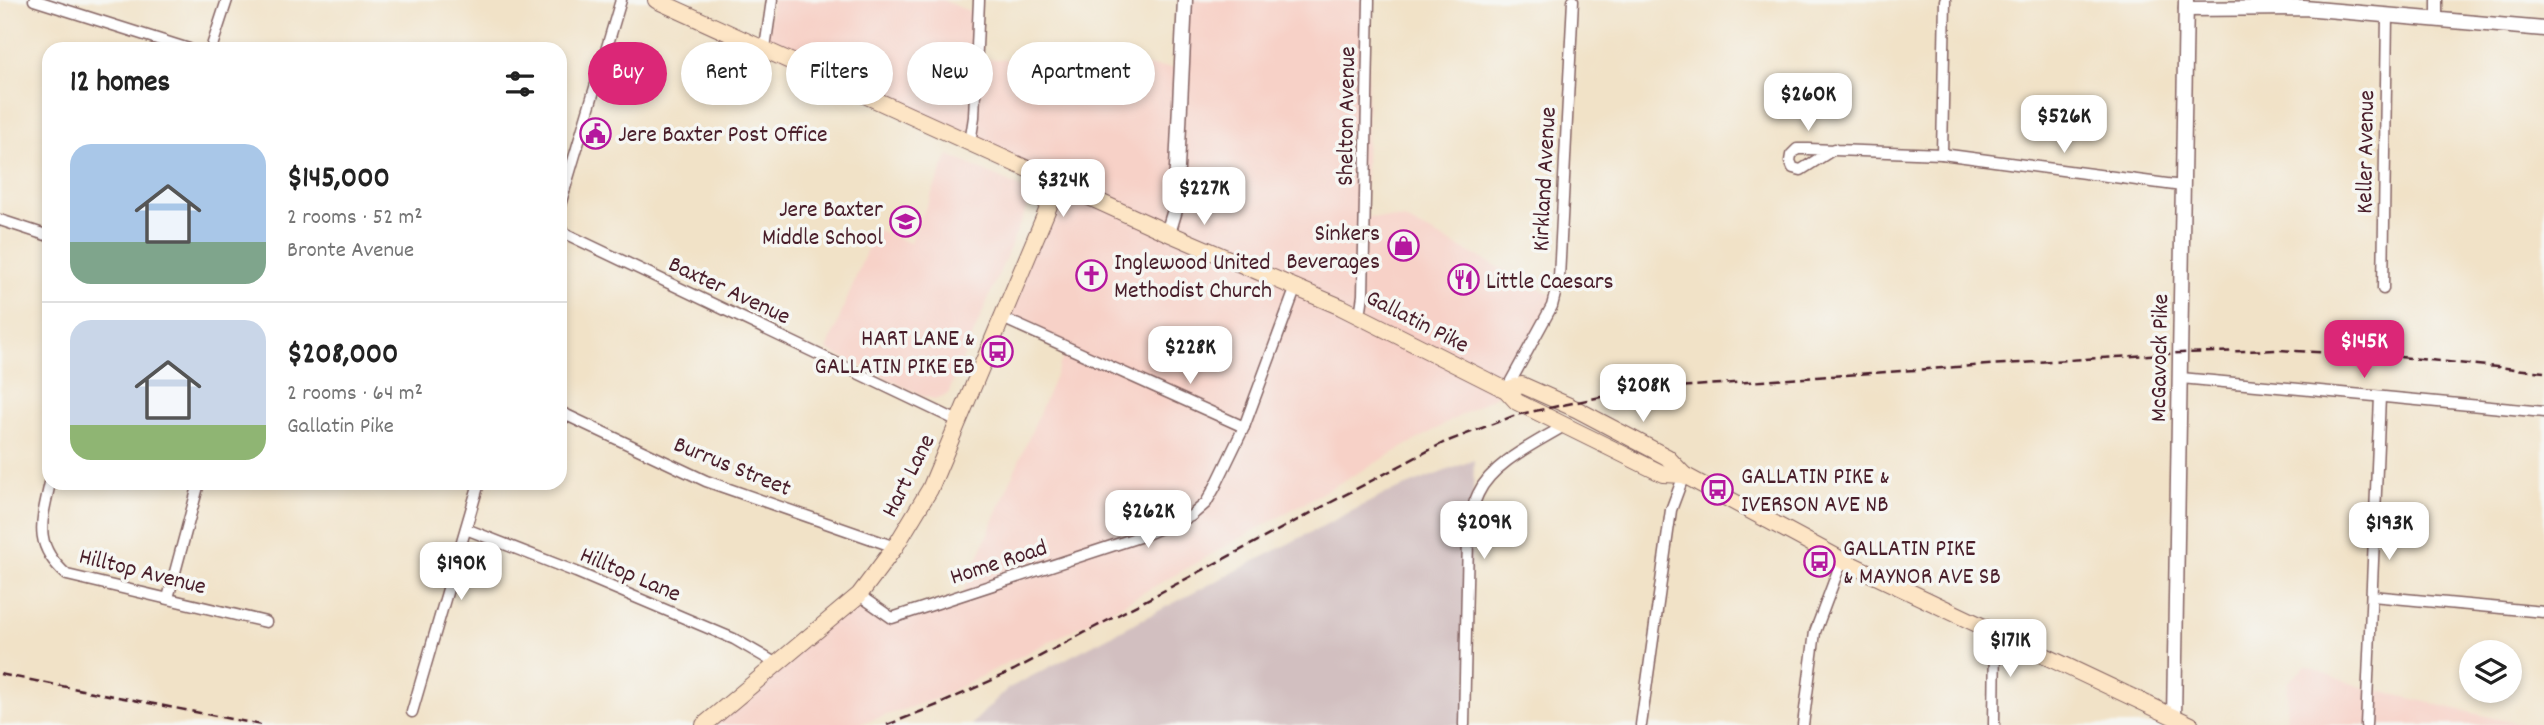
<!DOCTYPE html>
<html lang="en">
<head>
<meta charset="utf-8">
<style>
	body { margin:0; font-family:Dekko,sans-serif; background:#f2f2f2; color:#222; height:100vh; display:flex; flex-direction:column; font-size:26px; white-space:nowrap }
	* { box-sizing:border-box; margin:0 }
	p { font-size:23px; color:#767676 }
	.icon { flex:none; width:38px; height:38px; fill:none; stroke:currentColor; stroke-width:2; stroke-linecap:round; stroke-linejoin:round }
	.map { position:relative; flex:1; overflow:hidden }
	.sheet { position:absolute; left:42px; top:42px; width:525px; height:448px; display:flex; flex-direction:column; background:#fff; border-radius:21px; box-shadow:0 4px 10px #0003 }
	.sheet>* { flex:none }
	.guide { position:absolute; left:588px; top:42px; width:665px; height:63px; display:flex; gap:14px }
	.fabs { position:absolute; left:2459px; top:640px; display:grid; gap:14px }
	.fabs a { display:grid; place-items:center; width:63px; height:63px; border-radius:50%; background:#fff; box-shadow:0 4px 10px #0003; font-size:35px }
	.price { position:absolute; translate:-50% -60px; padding:0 16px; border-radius:14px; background:#fff; color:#222; font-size:23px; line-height:46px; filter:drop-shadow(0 2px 4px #0008) }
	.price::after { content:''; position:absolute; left:50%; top:42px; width:21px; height:16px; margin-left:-10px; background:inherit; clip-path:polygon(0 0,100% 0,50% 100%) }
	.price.selected { background:#db2777; color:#fff }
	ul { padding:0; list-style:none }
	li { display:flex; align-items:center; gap:21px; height:175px; padding:0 28px }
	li+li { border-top:2px solid #e0e0e0 }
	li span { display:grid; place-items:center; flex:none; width:196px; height:140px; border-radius:21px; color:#555 }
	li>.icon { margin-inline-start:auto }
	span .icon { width:84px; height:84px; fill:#fffc; stroke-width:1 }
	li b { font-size:30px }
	h2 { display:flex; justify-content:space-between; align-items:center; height:84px; padding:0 28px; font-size:30px }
	.pill { padding:0 24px; border-radius:32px; background:#fff; box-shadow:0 4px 10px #0003; font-size:24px; line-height:63px }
	.pill.selected { background:#db2777; color:#fff }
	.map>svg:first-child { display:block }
</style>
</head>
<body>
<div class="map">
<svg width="2544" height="725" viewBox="0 0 2544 725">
	<rect width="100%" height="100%" fill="#f6f6f2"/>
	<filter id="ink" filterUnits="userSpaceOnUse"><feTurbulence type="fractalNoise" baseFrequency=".0143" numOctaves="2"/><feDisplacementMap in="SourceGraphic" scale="14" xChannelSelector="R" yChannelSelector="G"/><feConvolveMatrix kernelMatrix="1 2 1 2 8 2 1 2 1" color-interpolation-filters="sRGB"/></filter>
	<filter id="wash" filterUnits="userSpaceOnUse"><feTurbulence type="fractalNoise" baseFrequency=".00686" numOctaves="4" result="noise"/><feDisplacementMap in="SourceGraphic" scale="28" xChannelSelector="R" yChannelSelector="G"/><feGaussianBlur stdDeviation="1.57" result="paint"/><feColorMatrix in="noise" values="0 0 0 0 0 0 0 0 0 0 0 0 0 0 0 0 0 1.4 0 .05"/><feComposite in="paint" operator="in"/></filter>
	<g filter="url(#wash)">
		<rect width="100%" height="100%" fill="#f1e2c7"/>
		<g fill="#f7d1c7">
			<path d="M 772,0 L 942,0 L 978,15 L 977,58 L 1181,68 L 1185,0 L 1369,0 L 1365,217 L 1404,219 L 1555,296 L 1506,390 L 1114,609 L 938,698 L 857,725 L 704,725 L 859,595 L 892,618 L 962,595 L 1067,348 L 1000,317 L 1059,182 L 765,48 Z"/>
			<path d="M 949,155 L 1027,191 L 1030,200 L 948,394 L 935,399 L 925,397 L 827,350 L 875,229 L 910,243 Z"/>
			<path d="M 2306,666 L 2358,686 L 2523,725 L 2286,725 L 2288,682 Z"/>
		</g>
		<path fill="#d2bfc0" d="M 1474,460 L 1467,725 L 971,725 L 1007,689 L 1383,495 Z"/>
	</g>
	<g filter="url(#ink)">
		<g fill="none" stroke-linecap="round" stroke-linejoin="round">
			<defs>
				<g id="minor">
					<path d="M 34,0 L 189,49"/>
					<path d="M 2437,19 L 2437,0"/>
					<path d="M 765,48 L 772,0"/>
					<path d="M 211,49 L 227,0"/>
					<path d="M 970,143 L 974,117 L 979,0"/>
					<path d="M 1834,149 L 1801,170 L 1793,168 L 1790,161 L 1791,155 L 1797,149 L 1808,149 L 1942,154 L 2182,186"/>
					<path d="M 1942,154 L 1945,0"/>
					<path d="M 560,205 L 621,0"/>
					<path d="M 0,220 L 49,236"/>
					<path d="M 560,231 L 958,421"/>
					<path d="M 2383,289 L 2387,16"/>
					<path d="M 1360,316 L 1363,295 L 1369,0"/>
					<path d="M 1000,317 L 1244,427"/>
					<path d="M 2181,378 L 2544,412"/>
					<path d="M 1506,390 L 1552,306 L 1559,278 L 1573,0"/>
					<path d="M 560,412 L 706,481 L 895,547"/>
					<path d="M 50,483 C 41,523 33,545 67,575 L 266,622"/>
					<path d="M 466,529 L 576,572 L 734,639 L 777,664"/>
					<path d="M 859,595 L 892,618 L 1139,537 L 1191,516 L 1206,503 L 1215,487 L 1244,427 L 1296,287"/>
					<path d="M 2372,596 L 2544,612"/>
					<path d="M 168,598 L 199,483"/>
					<path d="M 412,712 L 479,483"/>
					<path d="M 1464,725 L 1468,537 C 1470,522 1471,508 1478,494 C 1492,463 1536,443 1564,426"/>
					<path d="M 1641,725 L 1671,510 L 1684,475"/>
					<path d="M 1803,725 L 1815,632 L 1842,560"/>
					<path d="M 1994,725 L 1995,632"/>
					<path d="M 2366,725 L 2380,397"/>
				</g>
				<g id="tertiary">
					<path d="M 2186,9 L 2304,8 L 2544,29"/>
					<path d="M 1168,233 L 1175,210 L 1185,0"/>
					<path d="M 2174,718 L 2186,0"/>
				</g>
				<g id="secondary">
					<path d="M 656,0 L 1168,233 L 1341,307 L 1506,390 L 1517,402 L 1663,474 L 1684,475"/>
					<path d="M 1506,390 L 1522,385 L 1576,409 L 1667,457 L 1684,475 L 1842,560 L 2191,725"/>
					<path d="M 704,725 L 859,595 L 895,547 L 930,489 L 1059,182"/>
				</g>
			</defs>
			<use href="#minor" stroke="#846362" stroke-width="13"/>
			<use href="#tertiary" stroke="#846362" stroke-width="17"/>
			<use href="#secondary" stroke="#846362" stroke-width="18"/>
			<use href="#minor" stroke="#fff" stroke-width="10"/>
			<use href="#tertiary" stroke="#fff" stroke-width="14"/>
			<use href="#secondary" stroke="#fde5c5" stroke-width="16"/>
			<g stroke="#4a1f2b" stroke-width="2.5" stroke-dasharray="10 5" stroke-linecap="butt">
				<path d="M 0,674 L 262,725"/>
				<path d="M 887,725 L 940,704 L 1014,670 L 1443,443 L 1516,415 L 1615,394 L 1678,387 L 1956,367 L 2181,353 L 2278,350 L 2391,356 L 2544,372"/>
			</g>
		</g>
	</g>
	<defs>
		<symbol id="civic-ring" viewBox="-11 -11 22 22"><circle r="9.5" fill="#f6f6f2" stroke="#b5179e" stroke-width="1.5"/><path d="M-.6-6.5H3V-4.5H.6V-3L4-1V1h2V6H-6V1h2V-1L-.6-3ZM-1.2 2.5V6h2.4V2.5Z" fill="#b5179e"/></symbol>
		<symbol id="school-ring" viewBox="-11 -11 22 22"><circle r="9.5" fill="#f6f6f2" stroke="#b5179e" stroke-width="1.5"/><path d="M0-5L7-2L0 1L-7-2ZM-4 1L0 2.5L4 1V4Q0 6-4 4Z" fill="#b5179e"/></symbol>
		<symbol id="shop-ring" viewBox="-11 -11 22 22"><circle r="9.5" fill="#f6f6f2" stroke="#b5179e" stroke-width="1.5"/><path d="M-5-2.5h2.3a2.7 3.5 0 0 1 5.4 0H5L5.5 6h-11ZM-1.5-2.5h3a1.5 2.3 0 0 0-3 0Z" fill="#b5179e"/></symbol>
		<symbol id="church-ring" viewBox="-11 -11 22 22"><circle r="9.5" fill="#f6f6f2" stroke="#b5179e" stroke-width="1.5"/><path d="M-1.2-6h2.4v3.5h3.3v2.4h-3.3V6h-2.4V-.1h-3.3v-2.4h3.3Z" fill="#b5179e"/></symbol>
		<symbol id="restaurant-ring" viewBox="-11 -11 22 22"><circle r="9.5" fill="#f6f6f2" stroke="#b5179e" stroke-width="1.5"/><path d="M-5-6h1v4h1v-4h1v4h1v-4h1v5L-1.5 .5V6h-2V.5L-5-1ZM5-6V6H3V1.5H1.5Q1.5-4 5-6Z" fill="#b5179e"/></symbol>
		<symbol id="bus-ring" viewBox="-11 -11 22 22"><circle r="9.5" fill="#f6f6f2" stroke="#b5179e" stroke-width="1.5"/><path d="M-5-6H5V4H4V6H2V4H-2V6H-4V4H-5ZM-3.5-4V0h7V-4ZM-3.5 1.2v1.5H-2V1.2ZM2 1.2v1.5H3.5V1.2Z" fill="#b5179e"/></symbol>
	</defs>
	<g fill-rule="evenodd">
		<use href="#civic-ring" x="578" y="116" width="35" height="35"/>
		<use href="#school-ring" x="888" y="204" width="35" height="35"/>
		<use href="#shop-ring" x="1386" y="228" width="35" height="35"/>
		<use href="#church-ring" x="1074" y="258" width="35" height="35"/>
		<use href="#restaurant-ring" x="1446" y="262" width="35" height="35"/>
		<use href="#bus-ring" x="980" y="334" width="35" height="35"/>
		<use href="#bus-ring" x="1700" y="472" width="35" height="35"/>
		<use href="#bus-ring" x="1802" y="544" width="35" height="35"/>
	</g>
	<g text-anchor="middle" stroke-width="7" stroke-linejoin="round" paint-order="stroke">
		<g font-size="24" fill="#4a1f2b" stroke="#f6f6f2">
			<text transform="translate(1345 116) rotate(-89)" y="8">Shelton Avenue</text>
			<text transform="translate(2364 152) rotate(-89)" y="8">Keller Avenue</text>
			<text transform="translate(1543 179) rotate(-87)" y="8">Kirkland Avenue</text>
			<text transform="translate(730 289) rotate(25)" y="8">Baxter Avenue</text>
			<text transform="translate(1418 320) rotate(27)" y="8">Gallatin Pike</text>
			<text transform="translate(2158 358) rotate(-89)" y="8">McGavock Pike</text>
			<text transform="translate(733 465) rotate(22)" y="8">Burrus Street</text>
			<text transform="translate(907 475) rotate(-63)" y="8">Hart Lane</text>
			<text transform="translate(998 561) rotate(-18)" y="8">Home Road</text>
			<text transform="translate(143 570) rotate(14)" y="8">Hilltop Avenue</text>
			<text transform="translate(631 573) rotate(23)" y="8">Hilltop Lane</text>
		</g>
		<g font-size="24" fill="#4a1f2b" stroke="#f6f6f2" text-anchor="start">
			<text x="618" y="141">Jere Baxter Post Office</text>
			<text x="883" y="216" text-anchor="end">Jere Baxter<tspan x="883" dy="28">Middle School</tspan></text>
			<text x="1380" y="240" text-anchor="end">Sinkers<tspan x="1380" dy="28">Beverages</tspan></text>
			<text x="1114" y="269">Inglewood United<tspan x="1114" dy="28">Methodist Church</tspan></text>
			<text x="1486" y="288">Little Caesars</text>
			<text x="975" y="345" text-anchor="end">HART LANE &amp;<tspan x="975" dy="28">GALLATIN PIKE EB</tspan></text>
			<text x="1741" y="483">GALLATIN PIKE &amp;<tspan x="1741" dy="28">IVERSON AVE NB</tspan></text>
			<text x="1843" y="555">GALLATIN PIKE<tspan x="1843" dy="28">&amp; MAYNOR AVE SB</tspan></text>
		</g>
	</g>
</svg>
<div class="fabs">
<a><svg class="icon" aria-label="layers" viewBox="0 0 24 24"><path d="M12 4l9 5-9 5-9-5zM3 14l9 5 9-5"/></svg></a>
</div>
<b class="price" style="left:1808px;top:133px">$260K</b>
<b class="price" style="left:2064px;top:155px">$526K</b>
<b class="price" style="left:1063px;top:219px">$324K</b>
<b class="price" style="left:1204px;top:227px">$227K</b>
<b class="price selected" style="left:2364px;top:380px">$145K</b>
<b class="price" style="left:1190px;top:386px">$228K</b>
<b class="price" style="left:1643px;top:424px">$208K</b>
<b class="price" style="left:1148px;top:550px">$262K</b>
<b class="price" style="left:1484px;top:561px">$209K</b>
<b class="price" style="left:2389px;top:562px">$193K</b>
<b class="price" style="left:461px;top:602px">$190K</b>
<b class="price" style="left:2010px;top:679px">$171K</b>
<div class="guide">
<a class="pill selected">Buy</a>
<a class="pill">Rent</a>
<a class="pill">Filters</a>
<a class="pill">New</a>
<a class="pill">Apartment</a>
</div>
<section class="sheet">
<h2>12 homes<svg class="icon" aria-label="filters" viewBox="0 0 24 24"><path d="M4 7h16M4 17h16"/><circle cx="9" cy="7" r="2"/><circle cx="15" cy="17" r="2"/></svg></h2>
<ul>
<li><span style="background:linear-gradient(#a9c7e8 70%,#7fa58c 0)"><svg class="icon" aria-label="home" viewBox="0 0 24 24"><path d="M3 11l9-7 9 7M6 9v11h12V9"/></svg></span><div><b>$145,000</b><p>2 rooms · 52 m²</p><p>Bronte Avenue</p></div></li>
<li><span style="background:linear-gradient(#c9d6e8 75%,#8fb573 0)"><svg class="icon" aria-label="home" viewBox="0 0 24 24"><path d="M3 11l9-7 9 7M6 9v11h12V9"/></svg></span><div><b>$208,000</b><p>2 rooms · 64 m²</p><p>Gallatin Pike</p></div></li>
</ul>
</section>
</div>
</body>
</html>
